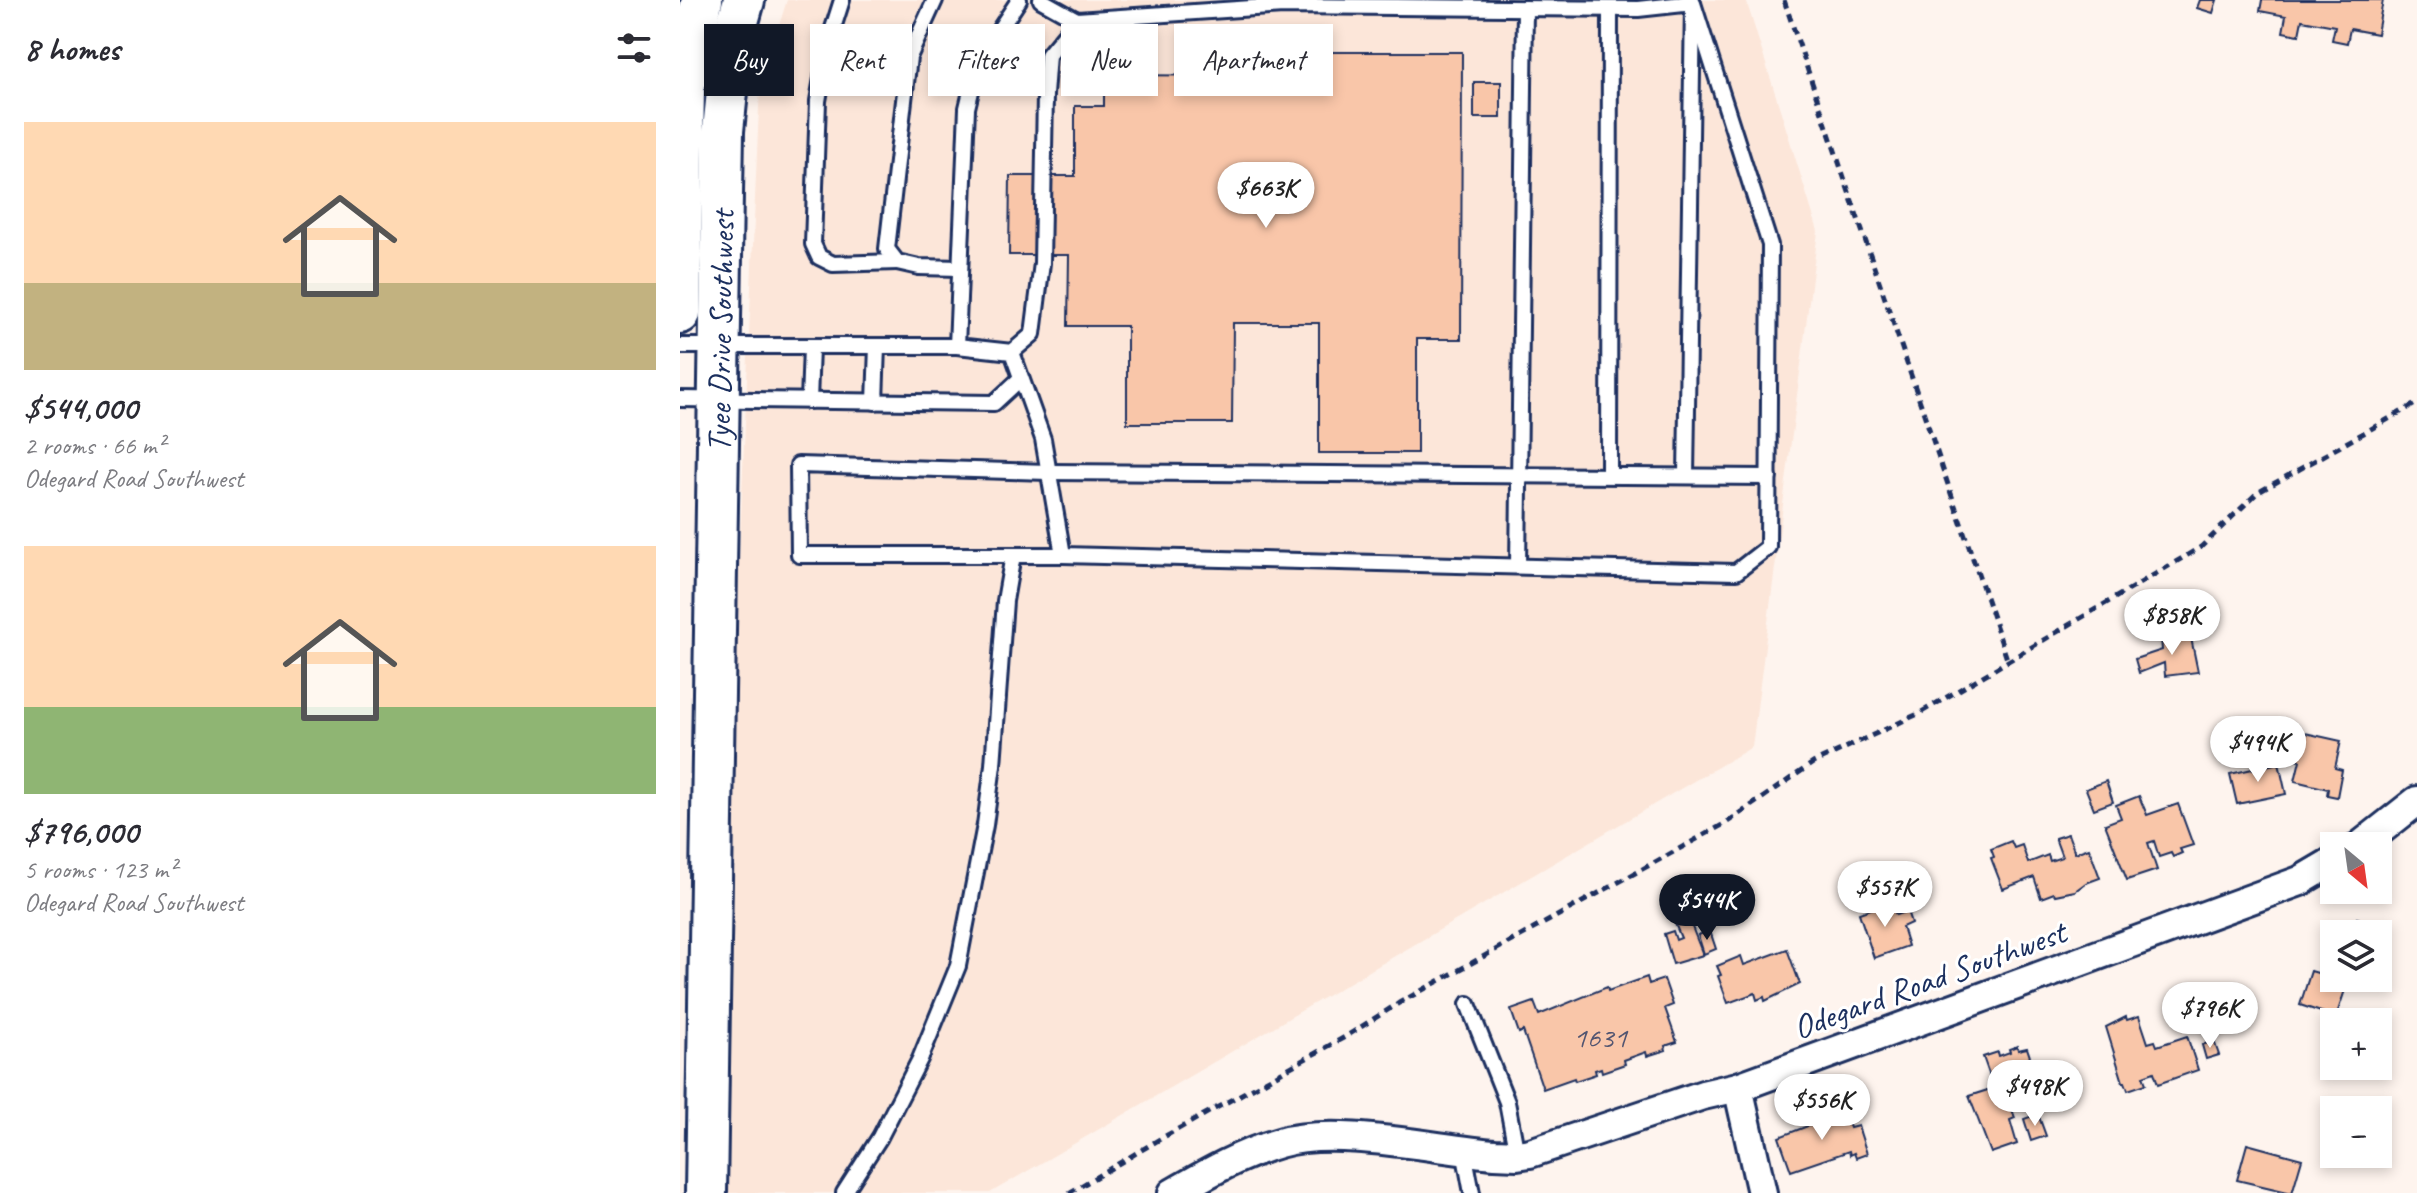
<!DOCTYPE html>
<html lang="en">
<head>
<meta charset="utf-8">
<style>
	body { margin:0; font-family:Caveat,sans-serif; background:#f7f7f7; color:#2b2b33; height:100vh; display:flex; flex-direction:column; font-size:30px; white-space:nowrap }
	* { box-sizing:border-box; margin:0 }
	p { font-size:26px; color:#7c7c81 }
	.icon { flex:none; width:44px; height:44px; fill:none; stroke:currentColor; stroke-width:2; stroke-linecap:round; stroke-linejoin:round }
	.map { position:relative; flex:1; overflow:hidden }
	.drawer { display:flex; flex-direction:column; background:#fff; width:680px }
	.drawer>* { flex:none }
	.top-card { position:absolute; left:24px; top:24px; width:760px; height:72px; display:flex; gap:16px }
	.needle { width:52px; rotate:151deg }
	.fabs { position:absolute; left:1640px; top:832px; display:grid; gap:16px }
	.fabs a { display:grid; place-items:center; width:72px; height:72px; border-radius:0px; background:#fff; box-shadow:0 4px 12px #0003; font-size:40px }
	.price { position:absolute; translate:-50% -68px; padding:0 18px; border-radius:28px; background:#fff; color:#222; font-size:26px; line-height:52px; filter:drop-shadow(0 2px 4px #0008) }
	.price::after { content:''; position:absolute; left:50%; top:48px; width:24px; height:18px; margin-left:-12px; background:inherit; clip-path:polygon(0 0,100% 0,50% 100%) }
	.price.selected { background:#111827; color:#fff }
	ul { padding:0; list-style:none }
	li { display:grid; align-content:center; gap:16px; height:424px; padding:0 24px }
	li span { display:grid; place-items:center; height:248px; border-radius:0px; color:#555 }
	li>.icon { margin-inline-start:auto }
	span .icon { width:144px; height:144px; fill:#fffc; stroke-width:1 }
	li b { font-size:34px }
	h2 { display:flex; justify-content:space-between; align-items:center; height:96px; padding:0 24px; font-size:34px }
	.tag { padding:0 28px; border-radius:0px; background:#fff; box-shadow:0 4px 12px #0003; font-size:28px; line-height:72px }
	.tag.selected { background:#111827; color:#fff }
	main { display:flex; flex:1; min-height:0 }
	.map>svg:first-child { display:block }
</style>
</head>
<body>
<main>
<section class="drawer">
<h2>8 homes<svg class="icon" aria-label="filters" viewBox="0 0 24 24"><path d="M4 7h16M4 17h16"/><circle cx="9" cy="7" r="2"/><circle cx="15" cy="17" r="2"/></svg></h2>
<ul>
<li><span style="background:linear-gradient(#ffd9b3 65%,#c2b280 0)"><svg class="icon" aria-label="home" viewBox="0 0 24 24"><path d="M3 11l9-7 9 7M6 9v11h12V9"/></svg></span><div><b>$544,000</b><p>2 rooms · 66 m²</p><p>Odegard Road Southwest</p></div></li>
<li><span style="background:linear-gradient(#ffd9b3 65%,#8fb573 0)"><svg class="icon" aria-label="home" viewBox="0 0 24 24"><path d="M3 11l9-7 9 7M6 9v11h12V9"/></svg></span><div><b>$796,000</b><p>5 rooms · 123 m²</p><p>Odegard Road Southwest</p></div></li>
</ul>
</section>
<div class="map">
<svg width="1737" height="1193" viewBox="0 0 1737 1193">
	<rect width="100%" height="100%" fill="#fef4ee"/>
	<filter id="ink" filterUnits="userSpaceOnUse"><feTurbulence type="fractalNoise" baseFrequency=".0125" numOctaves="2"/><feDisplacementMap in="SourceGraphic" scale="16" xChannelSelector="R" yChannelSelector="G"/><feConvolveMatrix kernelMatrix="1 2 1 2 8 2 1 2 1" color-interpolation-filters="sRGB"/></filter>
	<g filter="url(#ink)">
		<path fill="#fce6d9" d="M 107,0 L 1066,0 L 1138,231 L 1072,747 L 310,1193 L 31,1193 L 80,85 Z"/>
		<g fill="#f9c6a9" stroke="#1b2f5e" stroke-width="2">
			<path d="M 1520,0 L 1537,0 L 1533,13 L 1517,8 Z"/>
			<path d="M 1582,0 L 1703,0 L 1697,34 L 1670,29 L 1667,43 L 1652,40 L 1655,26 L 1622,20 L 1619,35 L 1603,32 L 1606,16 L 1580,11 Z"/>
			<path d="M 589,52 L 782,52 L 781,339 L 737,339 L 737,453 L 639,453 L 639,323 L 553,323 L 552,423 L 447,423 L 447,326 L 388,326 L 389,255 L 329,255 L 330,176 L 395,176 L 395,106 L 424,106 L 424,75 L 589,76 Z"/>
			<rect x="794" y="82" width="27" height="36"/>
			<path d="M 1510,633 L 1518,672 L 1485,676 L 1484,663 L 1459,673 L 1455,659 L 1482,650 L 1481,638 Z"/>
			<path d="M 1625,733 L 1661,741 L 1655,768 L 1662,770 L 1657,797 L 1647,795 L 1648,789 L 1615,781 L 1620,760 L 1611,758 L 1612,752 L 1609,752 L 1614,739 L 1623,741 Z"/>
			<path d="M 1599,763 L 1606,794 L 1557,804 L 1550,774 Z"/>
			<path d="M 1426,781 L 1433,802 L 1414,809 L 1406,789 Z"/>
			<path d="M 1459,796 L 1467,815 L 1498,804 L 1513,845 L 1500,849 L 1502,853 L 1493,857 L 1491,853 L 1479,857 L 1474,841 L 1468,843 L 1477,870 L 1447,880 L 1425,824 L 1441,818 L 1436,805 Z"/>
			<path d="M 1388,834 L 1395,853 L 1409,848 L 1420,878 L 1406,883 L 1395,891 L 1375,895 L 1374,893 L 1361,898 L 1354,877 L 1323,889 L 1311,858 L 1314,857 L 1311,849 L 1331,841 L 1334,848 L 1342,845 L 1348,863 L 1368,855 L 1370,861 L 1382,857 L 1375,838 Z"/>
			<path d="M 1211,902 L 1216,915 L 1227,911 L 1231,923 L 1222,927 L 1228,946 L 1194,958 L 1179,913 Z"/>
			<path d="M 1005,909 L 1023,955 L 993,964 L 984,934 L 993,931 L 996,940 L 1001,938 L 991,914 Z"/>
			<path d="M 1677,918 L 1708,928 L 1699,958 L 1703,959 L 1699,973 L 1698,934 L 1672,934 Z"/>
			<path d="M 1030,931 L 1036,949 L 1024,954 L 1018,935 Z"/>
			<path d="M 1107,949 L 1120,984 L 1085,1001 L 1084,997 L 1077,1000 L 1075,993 L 1048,1003 L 1038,976 L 1041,975 L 1037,966 L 1061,956 L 1064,965 Z"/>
			<path d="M 1645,961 L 1654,964 L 1654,978 L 1669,978 L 1656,1017 L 1620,1005 L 1631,971 L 1641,974 Z"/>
			<path d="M 967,977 L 969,984 L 984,979 L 993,1005 L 985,1008 L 997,1042 L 985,1046 L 986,1050 L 967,1056 L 966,1052 L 944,1060 L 945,1064 L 922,1072 L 921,1068 L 915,1070 L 916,1074 L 895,1081 L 894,1078 L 863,1089 L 843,1031 L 839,1033 L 831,1010 L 854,1002 L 859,1015 L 927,987 L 928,991 Z"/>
			<path d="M 1459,1016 L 1468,1043 L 1475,1041 L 1477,1046 L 1507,1036 L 1518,1070 L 1478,1084 L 1474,1072 L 1463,1076 L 1466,1084 L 1448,1090 L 1445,1082 L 1443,1082 L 1426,1027 L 1446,1017 L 1447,1020 Z"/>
			<path d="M 1534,1041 L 1539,1055 L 1526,1059 L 1522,1045 Z"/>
			<path d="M 1337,1046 L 1338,1050 L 1347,1048 L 1361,1089 L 1344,1094 L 1345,1097 L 1339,1098 L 1338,1095 L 1328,1098 L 1335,1118 L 1330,1120 L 1337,1144 L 1311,1153 L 1289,1096 L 1314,1088 L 1303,1057 L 1318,1052 L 1319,1056 L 1330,1052 L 1329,1049 Z"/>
			<path d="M 1164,1112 L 1170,1128 L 1178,1126 L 1187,1154 L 1176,1158 L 1174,1153 L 1170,1155 L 1169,1151 L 1111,1171 L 1099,1137 Z"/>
			<path d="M 1358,1114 L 1366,1136 L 1351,1141 L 1344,1119 Z"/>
			<path d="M 1567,1144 L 1622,1159 L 1612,1193 L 1557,1180 Z"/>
		</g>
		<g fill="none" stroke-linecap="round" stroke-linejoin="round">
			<defs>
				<g id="lane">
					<path d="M 162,0 L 148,44 L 138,101 L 133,244 L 139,257 L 153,264 L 217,262"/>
					<path d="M 255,0 L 229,57 L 207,249 L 217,262 L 239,267 L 280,268"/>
					<path d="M 339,0 L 298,62 L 287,108 L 277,346 L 332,352 L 363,439 L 383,555 L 1056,572 L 1088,547 L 1090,245 L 1012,0"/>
					<path d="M 361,0 L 397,20 L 603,6 L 958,9 L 1013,3 L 1006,476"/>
					<path d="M 0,346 L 277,346"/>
					<path d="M 332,352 L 353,334 L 362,263 L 365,95 L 368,55 L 397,20"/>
					<path d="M 0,399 L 314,403 L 340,379"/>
					<path d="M 129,401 L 131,347"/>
					<path d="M 195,402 L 197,346"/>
					<path d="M 929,475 L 930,9"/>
					<path d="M 383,555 L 119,555 L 118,465 L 368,472 L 1089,477"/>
					<path d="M 838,566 L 845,8"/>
					<path d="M 788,1004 L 827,1102 L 837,1155"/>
					<path d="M 784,1151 L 792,1193"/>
					<path d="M 164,1193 L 200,1137 L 240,1059 L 278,966 L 305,825 L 313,765 L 325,601 L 333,555"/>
				</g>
				<g id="street">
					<path d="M 1680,846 L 1737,801"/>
					<path d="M 1058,1087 L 1082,1193"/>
					<path d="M 493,1193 C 528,1173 561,1154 599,1143 C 657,1126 754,1149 815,1154 L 837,1155 L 850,1153 L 1023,1095 L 1058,1087 L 1620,881 L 1654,861"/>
				</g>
				<g id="secondary">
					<path d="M 0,313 L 4,88 L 22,0"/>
					<path id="s1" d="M 26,1193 L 43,131 L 52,43 L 64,0"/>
				</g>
			</defs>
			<use href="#lane" stroke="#1b2f5e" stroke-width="20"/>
			<use href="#street" stroke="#1b2f5e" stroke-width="34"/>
			<use href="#secondary" stroke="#1b2f5e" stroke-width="46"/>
			<g stroke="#1b2f5e" stroke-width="5" stroke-dasharray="8 6" stroke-linecap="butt">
				<path d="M 1104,0 L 1327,659"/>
				<path d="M 389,1193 L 480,1139 L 665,1037 L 719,1003 L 1046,823 L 1133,763 L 1240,713 L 1521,547 L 1577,493 L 1737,403"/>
			</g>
			<use href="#lane" stroke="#fff" stroke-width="14"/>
			<use href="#street" stroke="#fff" stroke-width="28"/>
			<use href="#secondary" stroke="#fff" stroke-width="40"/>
		</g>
	</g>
	<g text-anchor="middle" stroke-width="6" stroke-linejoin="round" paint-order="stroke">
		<g font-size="30" fill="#525571">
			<text x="920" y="1047">1631</text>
		</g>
		<g font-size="34" fill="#1b2f5e" stroke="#fff">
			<text dy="12" stroke="none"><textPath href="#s1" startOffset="862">Tyee Drive Southwest</textPath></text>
			<text transform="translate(1249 979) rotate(-20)" y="12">Odegard Road Southwest</text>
		</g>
	</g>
</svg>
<div class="fabs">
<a><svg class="needle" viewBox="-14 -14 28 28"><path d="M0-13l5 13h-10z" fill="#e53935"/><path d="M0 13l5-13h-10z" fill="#7c7c81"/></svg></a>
<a><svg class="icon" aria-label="layers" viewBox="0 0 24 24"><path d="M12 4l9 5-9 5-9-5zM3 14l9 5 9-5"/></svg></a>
<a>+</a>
<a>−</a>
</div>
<b class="price" style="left:586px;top:230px">$663K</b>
<b class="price" style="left:1492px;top:657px">$858K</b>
<b class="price" style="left:1578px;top:784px">$494K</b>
<b class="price" style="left:1205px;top:929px">$557K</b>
<b class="price selected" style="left:1027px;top:942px">$544K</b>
<b class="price" style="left:1530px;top:1050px">$796K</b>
<b class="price" style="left:1355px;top:1128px">$498K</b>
<b class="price" style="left:1142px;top:1142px">$556K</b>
<div class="top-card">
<a class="tag selected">Buy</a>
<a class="tag">Rent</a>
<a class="tag">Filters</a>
<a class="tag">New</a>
<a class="tag">Apartment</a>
</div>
</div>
</main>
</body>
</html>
